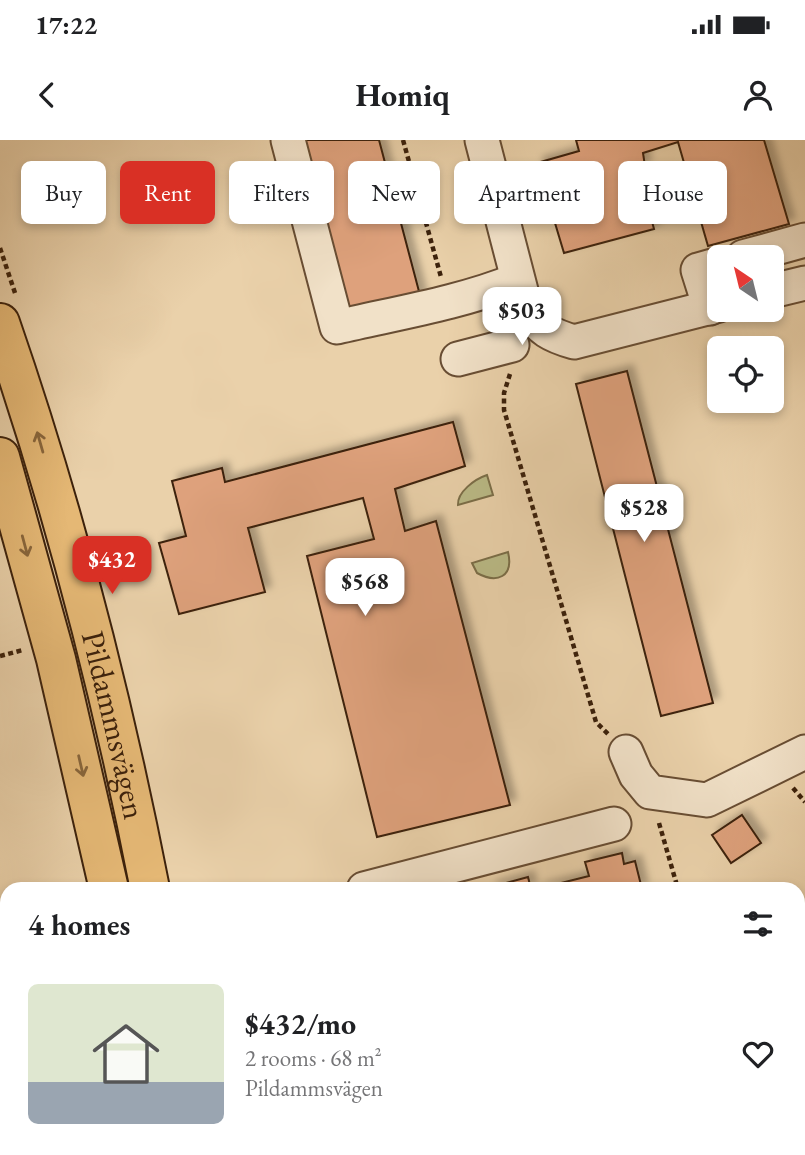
<!DOCTYPE html>
<html lang="en">
<head>
<meta charset="utf-8">
<style>
	body { margin:0; font-family:"EB Garamond",serif; background:#f6f6f6; color:#202124; height:100vh; display:flex; flex-direction:column; font-size:26px; white-space:nowrap }
	* { box-sizing:border-box; margin:0 }
	p { font-size:23px; color:#757577 }
	.icon { flex:none; width:38px; height:38px; fill:none; stroke:currentColor; stroke-width:2; stroke-linecap:round; stroke-linejoin:round }
	.map { position:relative; flex:1; overflow:hidden }
	.sheet { position:absolute; left:0px; top:742px; width:805px; height:273px; display:flex; flex-direction:column; background:#fff; border-radius:21px 21px 0 0; box-shadow:0 4px 10px #0003 }
	.sheet>* { flex:none }
	.top-card { position:absolute; left:21px; top:21px; width:763px; height:63px; display:flex; gap:14px }
	.needle { width:46px; rotate:325deg }
	.buttons { position:absolute; left:707px; top:105px; display:grid; gap:14px }
	.buttons a { display:grid; place-items:center; width:77px; height:77px; border-radius:10px; background:#fff; box-shadow:0 4px 10px #0003; font-size:35px }
	.price { position:absolute; translate:-50% -60px; padding:0 16px; border-radius:14px; background:#fff; color:#222; font-size:23px; line-height:46px; filter:drop-shadow(0 2px 4px #0008) }
	.price::after { content:''; position:absolute; left:50%; top:42px; width:21px; height:16px; margin-left:-10px; background:inherit; clip-path:polygon(0 0,100% 0,50% 100%) }
	.price.on { background:#d93025; color:#fff }
	ul { padding:0; list-style:none }
	li { display:flex; align-items:center; gap:21px; height:175px; padding:0 28px }
	li+li { border-top:2px solid #e0e0e0 }
	li span { display:grid; place-items:center; flex:none; width:196px; height:140px; border-radius:10px; color:#555 }
	li>.icon { margin-inline-start:auto }
	span .icon { width:84px; height:84px; fill:#fffc; stroke-width:1 }
	li b { font-size:30px }
	h2 { display:flex; justify-content:space-between; align-items:center; height:84px; padding:0 28px; font-size:30px }
	.chip { padding:0 24px; border-radius:10px; background:#fff; box-shadow:0 4px 10px #0003; font-size:24px; line-height:63px }
	.chip.on { background:#d93025; color:#fff }
	.status { display:flex; justify-content:space-between; align-items:center; height:49px; padding:0 35px; background:#fff; direction:ltr }
	.status svg { height:19px; fill:currentColor }
	header { display:flex; justify-content:space-between; align-items:center; height:91px; padding:0 28px; background:#fff; font-size:32px; font-weight:700 }
	.map>svg:first-child { display:block }
</style>
</head>
<body>
<div class="status"><b>17:22</b><svg viewBox="0 0 49 12"><path d="M0 12V9h3v3zM5 12V6h3v6zM10 12V3h3v9zM15 12V0h3v12zM26 1h20v11H26zM47 4h2v5h-2z"/></svg></div>
<header><svg class="icon" aria-label="back" viewBox="0 0 24 24"><path d="M15 5l-7 7 7 7"/></svg>Homiq<svg class="icon" aria-label="person" viewBox="0 0 24 24"><circle cx="12" cy="8" r="4"/><path d="M4 21q1-7 8-7t8 7"/></svg></header>
<div class="map">
<svg width="805" height="1015" viewBox="0 0 805 1015">
	<defs>
		<filter id="shadow"><feDropShadow dx="6" dy="-6" stdDeviation="3.5" flood-color="#0004"/></filter>
	</defs>
	<rect width="100%" height="100%" fill="#ead1aa"/>
	<filter id="stains"><feTurbulence type="fractalNoise" baseFrequency=".00286" numOctaves="4"/><feColorMatrix values="0 0 0 0 .2 0 0 0 0 .09 0 0 0 0 .02 0 0 0 .5 -.17"/></filter>
	<radialGradient id="worn" r=".72"><stop offset=".6" stop-color="#630" stop-opacity="0"/><stop offset="1" stop-color="#630" stop-opacity=".3"/></radialGradient>
	<g fill="#baba86" stroke="#7b6e48" stroke-width="2">
		<path d="M 487,335 L 493,355 L 458,365 C 457,352 475,339 487,335 Z"/>
		<path d="M 508,412 C 514,437 497,444 477,433 L 472,423 Z"/>
	</g>
	<g fill="#dea17b" stroke="#3c210b" stroke-width="2" filter="url(#shadow)">
		<path d="M 303,0 L 379,0 L 421,159 L 349,178 Z"/>
		<path d="M 576,0 L 764,0 L 789,84 L 708,106 L 678,2 L 643,13 L 645,26 L 638,28 L 654,89 L 564,113 L 537,23 L 579,11 Z"/>
		<path d="M 627,231 L 713,563 L 661,576 L 576,244 Z"/>
		<path d="M 453,282 L 465,326 L 395,349 L 405,391 L 436,381 L 510,665 L 377,697 L 307,416 L 374,399 L 363,358 L 248,388 L 265,452 L 179,474 L 159,403 L 186,396 L 172,341 L 222,328 L 225,342 Z"/>
		<path d="M 742,675 L 761,703 L 731,723 L 712,695 Z"/>
		<path d="M 622,713 L 624,724 L 635,721 L 642,749 L 537,749 L 589,736 L 585,722 Z"/>
		<path d="M 528,737 L 531,749 L 491,749 L 491,747 Z"/>
	</g>
	<g fill="none" stroke-linecap="round" stroke-linejoin="round">
		<defs>
			<g id="minor">
				<path d="M 288,0 L 337,187 C 397,173 460,163 517,140"/>
				<path d="M 482,0 L 526,170 C 542,190 550,195 574,202 L 719,165"/>
				<path d="M 743,117 L 805,100"/>
				<path d="M 772,151 L 805,143"/>
				<path d="M 710,168 L 698,130 L 719,124"/>
				<path d="M 458,219 L 512,205"/>
				<path d="M 626,612 L 636,635 L 650,652 L 707,660 L 805,612"/>
				<path d="M 364,749 L 614,684"/>
				<path d="M 0,966 L 3,980 L 0,992"/>
			</g>
			<g id="major">
				<path id="s1" d="M 0,183 C 63,365 113,560 150,749"/>
				<path d="M 0,317 L 56,519 L 109,749"/>
				<path d="M 798,891 L 805,888"/>
				<path d="M 798,934 L 805,931"/>
				<path d="M 152,1008 L 153,1015"/>
				<path d="M 200,1008 L 201,1015"/>
				<path d="M 476,1015 L 495,1008"/>
				<path d="M 585,1015 L 604,1008"/>
			</g>
		</defs>
		<use href="#minor" stroke="#684d33" stroke-width="37"/>
		<use href="#major" stroke="#3c210b" stroke-width="42"/>
		<g stroke="#3c210b" stroke-width="4.5" stroke-dasharray="5 3.5" stroke-linecap="butt">
			<path d="M 403,0 L 441,137"/>
			<path d="M 0,108 L 16,156"/>
			<path d="M 510,234 L 504,253 L 504,270 L 596,582 L 608,594"/>
			<path d="M 0,516 L 23,510"/>
			<path d="M 793,648 L 805,662"/>
			<path d="M 659,683 L 678,749"/>
			<path d="M 798,843 L 805,841"/>
			<path d="M 20,1009 L 35,1015"/>
			<path d="M 62,1015 L 64,1008"/>
			<path d="M 363,1015 L 381,1008"/>
			<path d="M 420,1015 L 438,1008"/>
		</g>
		<use href="#minor" stroke="#f1e1c8" stroke-width="33"/>
		<use href="#major" stroke="#e5b875" stroke-width="38"/>
	</g>
	<defs><path id="oneway-shaft" d="M-6 0H5M1.5-3L5.5 0L1.5 3" fill="none" stroke-width="1.6" stroke-linecap="round" stroke-linejoin="round" transform="scale(1.75)"/></defs>
	<g stroke="#88653b">
		<use href="#oneway-shaft" transform="translate(40 302) rotate(-106)"/>
		<use href="#oneway-shaft" transform="translate(25 406) rotate(75)"/>
		<use href="#oneway-shaft" transform="translate(81 626) rotate(77)"/>
	</g>
	<g text-anchor="middle" stroke-width="6" stroke-linejoin="round" paint-order="stroke">
		<g font-size="32" fill="#3c210b" stroke="#f1e1c8">
			<text dy="11" stroke="none"><textPath href="#s1" startOffset="418">Pildammsvägen</textPath></text>
		</g>
	</g>
	<rect width="100%" height="100%" filter="url(#stains)"/>
	<rect width="100%" height="100%" fill="url(#worn)"/>
</svg>
<div class="buttons">
<a><svg class="needle" viewBox="-14 -14 28 28"><path d="M0-13l5 13h-10z" fill="#e53935"/><path d="M0 13l5-13h-10z" fill="#757577"/></svg></a>
<a><svg class="icon" aria-label="locate" viewBox="0 0 24 24"><circle cx="12" cy="12" r="6"/><path d="M12 2v4M12 18v4M2 12h4M18 12h4"/></svg></a>
</div>
<b class="price" style="left:522px;top:207px">$503</b>
<b class="price" style="left:644px;top:404px">$528</b>
<b class="price on" style="left:112px;top:456px">$432</b>
<b class="price" style="left:365px;top:478px">$568</b>
<div class="top-card">
<a class="chip">Buy</a>
<a class="chip on">Rent</a>
<a class="chip">Filters</a>
<a class="chip">New</a>
<a class="chip">Apartment</a>
<a class="chip">House</a>
</div>
<section class="sheet">
<h2>4 homes<svg class="icon" aria-label="filters" viewBox="0 0 24 24"><path d="M4 7h16M4 17h16"/><circle cx="9" cy="7" r="2"/><circle cx="15" cy="17" r="2"/></svg></h2>
<ul>
<li><span style="background:linear-gradient(#dfe7d0 70%,#9aa5b1 0)"><svg class="icon" aria-label="home" viewBox="0 0 24 24"><path d="M3 11l9-7 9 7M6 9v11h12V9"/></svg></span><div><b>$432/mo</b><p>2 rooms · 68 m²</p><p>Pildammsvägen</p></div><svg class="icon" aria-label="heart" viewBox="0 0 24 24"><path d="M12 20l-8-8c-3-5 5-10 8-4 3-6 11-1 8 4z"/></svg></li>
</ul>
</section>
</div>
</body>
</html>
